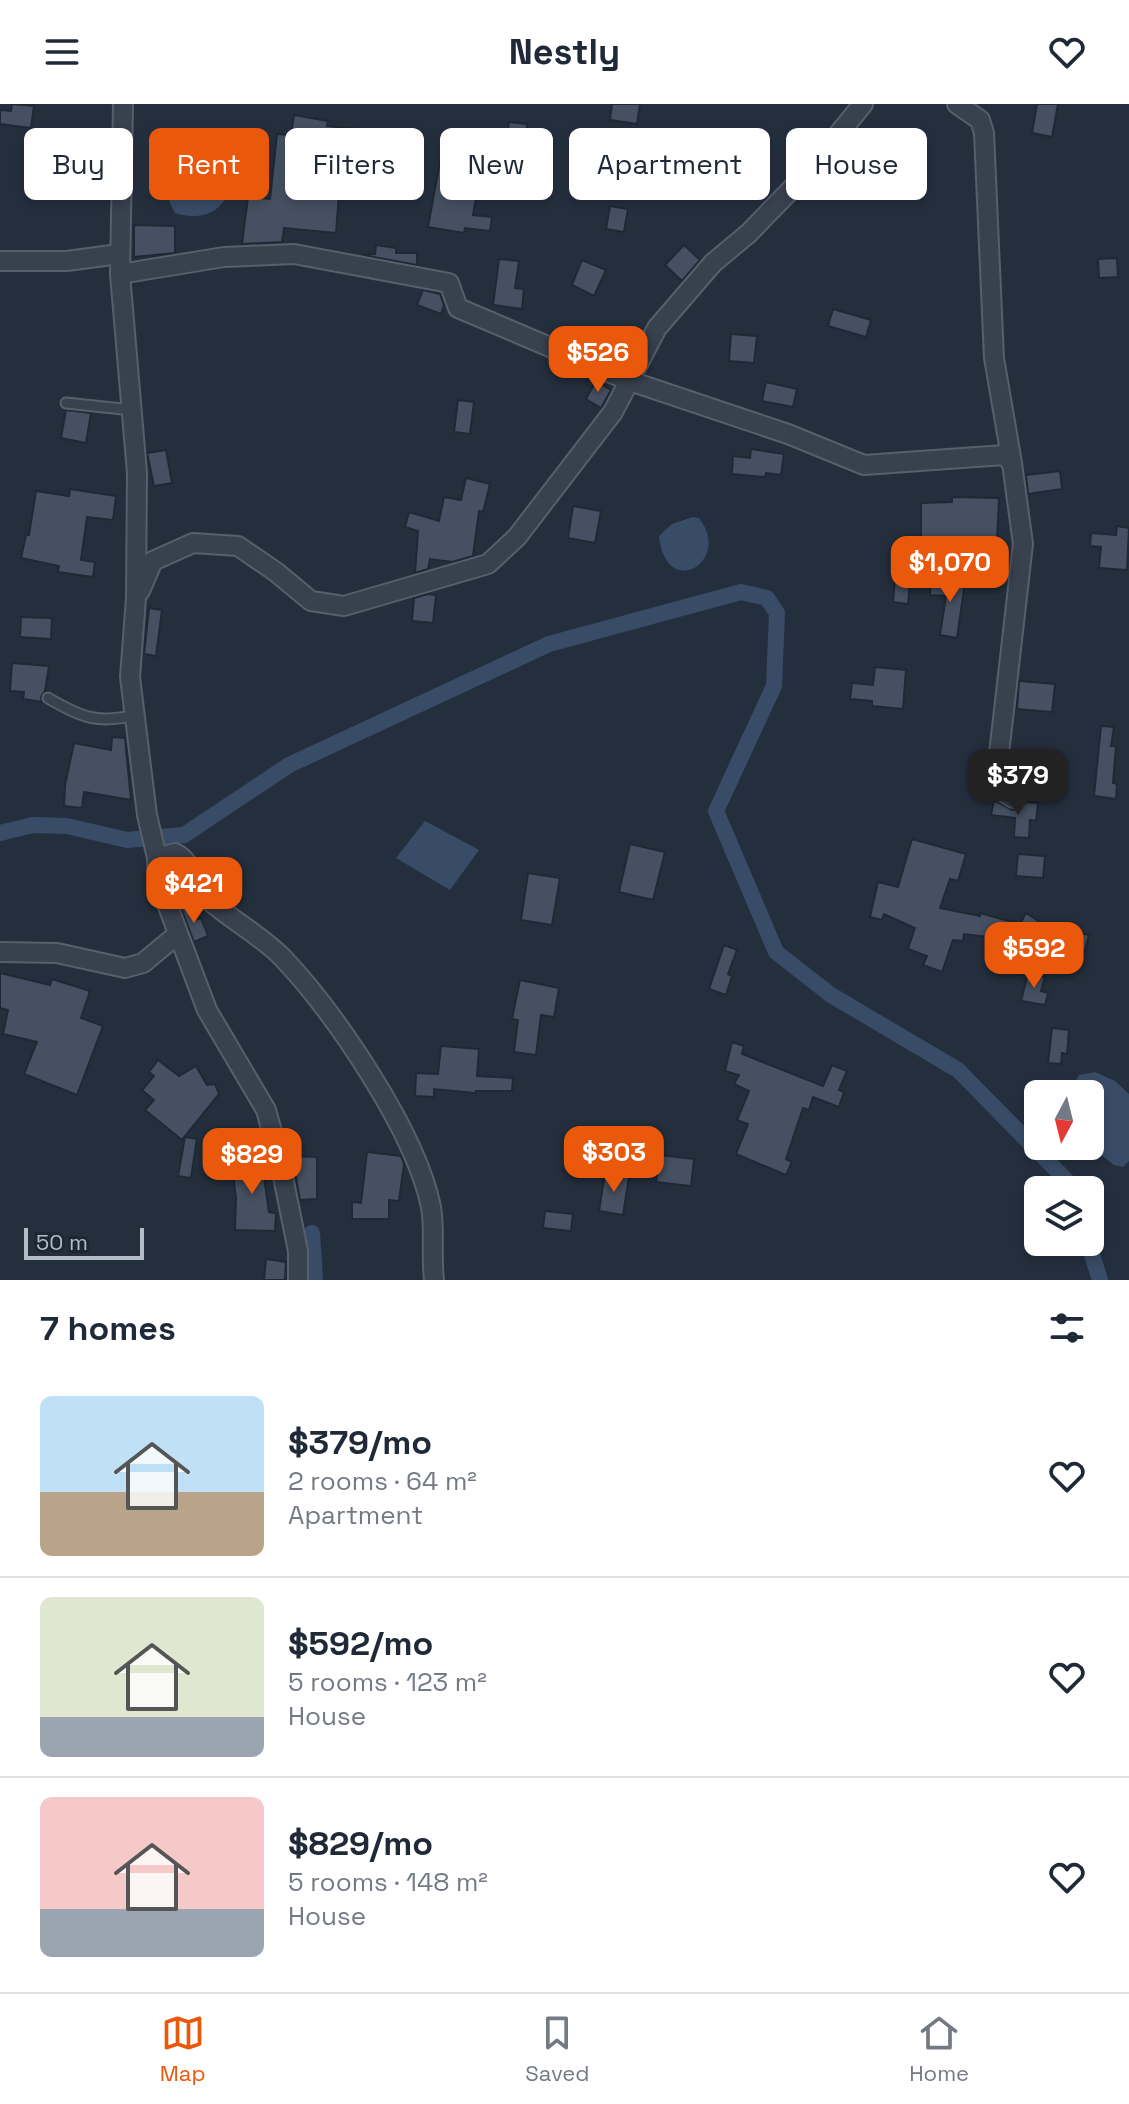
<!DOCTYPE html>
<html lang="en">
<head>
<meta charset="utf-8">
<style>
	body { margin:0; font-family:"Space Grotesk",sans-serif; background:#f6f6f7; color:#1f2937; height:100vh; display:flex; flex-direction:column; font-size:30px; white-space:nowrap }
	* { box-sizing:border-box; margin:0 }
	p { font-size:26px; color:#747a83 }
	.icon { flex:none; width:44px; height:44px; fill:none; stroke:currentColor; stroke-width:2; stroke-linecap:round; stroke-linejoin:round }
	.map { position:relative; height:1176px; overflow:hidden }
	.panel { display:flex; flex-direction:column; background:#fff; flex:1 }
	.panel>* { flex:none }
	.hud { position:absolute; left:24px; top:24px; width:1082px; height:72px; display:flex; gap:16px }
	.needle { width:52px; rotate:187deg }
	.buttons { position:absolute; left:1024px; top:976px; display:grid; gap:16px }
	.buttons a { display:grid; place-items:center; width:80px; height:80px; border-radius:12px; background:#fff; box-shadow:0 4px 12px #0003; font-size:40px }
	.scale { position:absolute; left:24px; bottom:20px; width:120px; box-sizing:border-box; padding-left:8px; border:4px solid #b4bcc9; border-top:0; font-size:22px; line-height:28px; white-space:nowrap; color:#b4bcc9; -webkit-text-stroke:6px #1d2633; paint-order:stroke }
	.price { position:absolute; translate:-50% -68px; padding:0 18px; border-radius:16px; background:#ea580c; color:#fff; font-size:26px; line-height:52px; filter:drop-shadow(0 2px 4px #0008) }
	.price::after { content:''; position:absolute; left:50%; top:48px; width:24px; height:18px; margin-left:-12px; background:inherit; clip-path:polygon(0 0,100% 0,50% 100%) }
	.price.current { background:#222; color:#fff }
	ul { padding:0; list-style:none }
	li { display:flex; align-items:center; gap:24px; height:200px; padding:0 40px }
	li+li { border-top:2px solid #e0e1e3 }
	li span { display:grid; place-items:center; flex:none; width:224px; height:160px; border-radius:12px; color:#555 }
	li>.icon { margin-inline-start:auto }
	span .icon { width:96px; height:96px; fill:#fffc; stroke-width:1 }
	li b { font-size:34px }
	h2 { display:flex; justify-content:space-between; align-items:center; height:96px; padding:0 40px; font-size:34px }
	.pill { padding:0 28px; border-radius:12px; background:#fff; box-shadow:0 4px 12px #0003; font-size:28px; line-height:72px }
	.pill.current { background:#ea580c; color:#fff }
	header { display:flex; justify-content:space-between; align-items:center; height:104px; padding:0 40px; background:#fff; font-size:36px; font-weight:700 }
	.tab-bar { display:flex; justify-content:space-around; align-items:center; height:112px; border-top:2px solid #e0e1e3; background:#fff; font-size:22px; color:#747a83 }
	.tab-bar a { display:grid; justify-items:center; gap:4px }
	.tab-bar .current { color:#ea580c }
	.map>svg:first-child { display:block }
</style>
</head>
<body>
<header><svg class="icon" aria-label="menu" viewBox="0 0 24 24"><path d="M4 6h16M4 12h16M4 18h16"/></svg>Nestly<svg class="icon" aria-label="heart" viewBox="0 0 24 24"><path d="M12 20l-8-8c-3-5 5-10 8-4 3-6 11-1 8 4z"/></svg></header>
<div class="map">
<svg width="1129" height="1176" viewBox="0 0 1129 1176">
	<rect width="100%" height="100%" fill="#242f3e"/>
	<g fill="#394c67">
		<path d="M 187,24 C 202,25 218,24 229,36 C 235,43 234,51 234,60 C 233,97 214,121 175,109 C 160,81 155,42 187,24 Z"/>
		<path d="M 693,413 L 699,414 C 733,457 666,498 659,432 L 672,420 Z"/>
		<path d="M 425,717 L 479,746 L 450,786 L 396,754 Z"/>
		<path d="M 1095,968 L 1115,977 L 1129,990 L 1129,1057 L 1123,1063 L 1114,1061 L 1090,1042 L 1090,990 L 1068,990 L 1079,971 Z"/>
	</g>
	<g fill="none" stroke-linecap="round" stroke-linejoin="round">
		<g stroke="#394c67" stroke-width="16">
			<path d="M 0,729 L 33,721 L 67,722 L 127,736 L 184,731 L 289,661 L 549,540 L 741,488 L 767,494 L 777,509 L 774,582 L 716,707 L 776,848 L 831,891 L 958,966 L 1071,1081 L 1072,1086"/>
			<path d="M 312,1129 L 315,1176"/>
			<path d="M 1088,1138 L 1100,1176"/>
		</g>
	</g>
	<g fill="#455162" stroke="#1f2835" stroke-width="2">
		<path d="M 12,0 L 34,2 L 31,24 L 0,20 L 0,6 L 11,7 Z"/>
		<path d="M 612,0 L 640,0 L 637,20 L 610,16 Z"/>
		<path d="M 1037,0 L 1058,0 L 1052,33 L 1032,29 Z"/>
		<path d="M 294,11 L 328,17 L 327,22 L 416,32 L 414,76 L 349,73 L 349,78 L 340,76 L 336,129 L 284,124 L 282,138 L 242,140 L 248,93 L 270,95 L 277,30 L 291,31 Z"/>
		<path d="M 509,18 L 527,20 L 524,48 L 505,46 Z"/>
		<path d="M 440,57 L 481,64 L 473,111 L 492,113 L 490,127 L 465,124 L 464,129 L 428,123 Z"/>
		<path d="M 610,102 L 628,105 L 624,128 L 606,125 Z"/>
		<path d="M 134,121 L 175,122 L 175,149 L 134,153 Z"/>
		<path d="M 376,141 L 396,144 L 396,149 L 417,149 L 417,161 L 362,151 L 375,150 Z"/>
		<path d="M 684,141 L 700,156 L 682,177 L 665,161 Z"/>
		<path d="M 1117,154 L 1118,173 L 1099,174 L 1098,155 Z"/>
		<path d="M 499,155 L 519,157 L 515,184 L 524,185 L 522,205 L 493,201 Z"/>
		<path d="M 582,156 L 606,166 L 594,192 L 572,181 Z"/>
		<path d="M 423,186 L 440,190 L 444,201 L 441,210 L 417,201 Z"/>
		<path d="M 833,205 L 871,216 L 866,233 L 828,222 Z"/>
		<path d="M 731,230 L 757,232 L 754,259 L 729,257 Z"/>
		<path d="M 596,277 L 611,286 L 601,304 L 586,295 Z"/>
		<path d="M 766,278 L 797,285 L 793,303 L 762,297 Z"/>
		<path d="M 458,296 L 474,298 L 470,330 L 454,328 Z"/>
		<path d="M 66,306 L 91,309 L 86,339 L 61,334 Z"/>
		<path d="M 751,345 L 784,350 L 781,371 L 766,369 L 765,373 L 732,370 L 733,352 L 750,354 Z"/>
		<path d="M 166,346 L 172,379 L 154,382 L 147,349 Z"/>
		<path d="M 1060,367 L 1062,385 L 1028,390 L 1026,371 Z"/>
		<path d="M 466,374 L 490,380 L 483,408 L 479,407 L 473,452 L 452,458 L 430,455 L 428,465 L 415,469 L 418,427 L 405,423 L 409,408 L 439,417 L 444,393 L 461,396 Z"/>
		<path d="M 70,385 L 116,392 L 113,416 L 87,413 L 81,456 L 95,458 L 93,473 L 58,468 L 59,462 L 21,454 L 26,431 L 29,431 L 36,387 L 69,392 Z"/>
		<path d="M 952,393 L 999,394 L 997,437 L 991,474 L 963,470 L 968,436 L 921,436 L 921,399 L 952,398 Z"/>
		<path d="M 573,402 L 601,407 L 595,439 L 568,434 Z"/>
		<path d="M 1117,422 L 1129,424 L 1127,466 L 1099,464 L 1101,443 L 1090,442 L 1091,429 L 1116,431 Z"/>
		<path d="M 895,475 L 910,477 L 908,500 L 893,498 Z"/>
		<path d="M 931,475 L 965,478 L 957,534 L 940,531 L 946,492 L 930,491 Z"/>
		<path d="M 428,490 L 436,491 L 433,519 L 412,517 L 414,494 Z"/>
		<path d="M 149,504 L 162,506 L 156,552 L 144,550 Z"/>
		<path d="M 21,513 L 52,514 L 51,535 L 20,533 Z"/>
		<path d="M 12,559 L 49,562 L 45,587 L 41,593 L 42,598 L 23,595 L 24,588 L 10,587 Z"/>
		<path d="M 875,563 L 906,566 L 903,605 L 872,602 L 872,597 L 850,595 L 852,579 L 873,581 Z"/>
		<path d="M 1019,577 L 1055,580 L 1052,608 L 1017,605 Z"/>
		<path d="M 1101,622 L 1114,623 L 1111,642 L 1116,642 L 1113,679 L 1117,680 L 1116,695 L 1094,692 Z"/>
		<path d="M 112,633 L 125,634 L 131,696 L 84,688 L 82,704 L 64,702 L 65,681 L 74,639 L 111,646 Z"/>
		<path d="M 994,696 L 1012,706 L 1019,704 L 1024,698 L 1038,699 L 1036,717 L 1030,716 L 1029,734 L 1014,733 L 1015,714 L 991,711 Z"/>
		<path d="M 912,735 L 966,750 L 958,777 L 950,775 L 940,804 L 980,812 L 980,809 L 1020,820 L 1026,809 L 1043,820 L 1089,831 L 1084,850 L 1057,844 L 1058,841 L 1019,824 L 1015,836 L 964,830 L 963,837 L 953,836 L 942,868 L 923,861 L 927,852 L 908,845 L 915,824 L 884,810 L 882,816 L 870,813 L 878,778 L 898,783 Z"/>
		<path d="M 630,740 L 665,748 L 653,796 L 619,788 Z"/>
		<path d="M 1018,750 L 1045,752 L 1043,774 L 1016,772 Z"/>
		<path d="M 528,769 L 560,774 L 552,821 L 521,816 Z"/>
		<path d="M 187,801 L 195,816 L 201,814 L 208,832 L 194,838 L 181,804 Z"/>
		<path d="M 724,841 L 737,846 L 728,870 L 732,872 L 726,891 L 709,885 Z"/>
		<path d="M 0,869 L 50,881 L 52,875 L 90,887 L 81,914 L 103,922 L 77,991 L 24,970 L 37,938 L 3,930 L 8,906 L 0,904 Z"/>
		<path d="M 1028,869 L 1045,873 L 1041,887 L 1048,889 L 1045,901 L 1021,897 Z"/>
		<path d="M 520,876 L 559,884 L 554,913 L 541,911 L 536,951 L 514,948 L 518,916 L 512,915 Z"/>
		<path d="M 1052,924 L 1069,926 L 1067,950 L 1062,949 L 1061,960 L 1048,959 Z"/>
		<path d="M 732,938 L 744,942 L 742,950 L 823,982 L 832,961 L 847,967 L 839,986 L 844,988 L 839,1003 L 813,993 L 809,1006 L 803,1004 L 786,1055 L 792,1058 L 786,1071 L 736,1050 L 748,1020 L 737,1016 L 749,987 L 734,980 L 739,971 L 725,967 Z"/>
		<path d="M 441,942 L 479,945 L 477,972 L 513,974 L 512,987 L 476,987 L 476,989 L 434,985 L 434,993 L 415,992 L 416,969 L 438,970 Z"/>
		<path d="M 158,956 L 179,972 L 196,962 L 207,981 L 215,980 L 219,990 L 182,1036 L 145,1006 L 154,996 L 142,986 L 154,972 L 149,968 Z"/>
		<path d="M 185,1033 L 197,1035 L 191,1074 L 178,1072 Z"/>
		<path d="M 367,1048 L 401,1052 L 404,1060 L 399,1097 L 389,1096 L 389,1115 L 352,1115 L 352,1098 L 361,1099 Z"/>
		<path d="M 660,1051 L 694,1055 L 691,1082 L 656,1078 Z"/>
		<path d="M 261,1052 L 269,1108 L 276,1109 L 275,1127 L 235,1126 L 236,1094 L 231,1056 Z"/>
		<path d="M 292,1052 L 317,1053 L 317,1095 L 300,1096 Z"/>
		<path d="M 605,1069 L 629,1073 L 623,1111 L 599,1107 Z"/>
		<path d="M 545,1107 L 573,1110 L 571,1127 L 543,1124 Z"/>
		<path d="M 266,1155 L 286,1158 L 285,1176 L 264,1176 Z"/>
	</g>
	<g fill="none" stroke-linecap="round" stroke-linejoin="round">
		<defs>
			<g id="service">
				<path d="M 66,299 L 132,306"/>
				<path d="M 48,594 C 82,614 98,620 136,611"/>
			</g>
			<g id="minor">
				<path d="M 123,0 L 120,170 L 137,369 L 136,494 L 130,573 L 147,711 L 157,754 L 158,776 L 207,906 L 266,1006 L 279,1053 L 298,1147 L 298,1176"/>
				<path d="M 957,0 L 980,16 L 984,29 L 994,254 L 1012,359 L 1023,440 L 996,676 L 999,685 L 1013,694"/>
				<path d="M 0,157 L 67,157 L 119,150"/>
				<path d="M 120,170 L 224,153 L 294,150 L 449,179 L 458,204 L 630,277 L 788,330 L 864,361 L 1004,351 L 1012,359"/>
				<path d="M 140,487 L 153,457 L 193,439 L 238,442 L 276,468 L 311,497 L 344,502 L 488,460 L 517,433 L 613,308 L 657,224 L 713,159 L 749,129 L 805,71 L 863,0"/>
				<path d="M 157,754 L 175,749 C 195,759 194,783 210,797 C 233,817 260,831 282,853 C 335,909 416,1028 431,1103 C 435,1126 431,1152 434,1176"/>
				<path d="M 0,848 L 57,849 L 125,864 L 143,859 L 178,830"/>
			</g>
		</defs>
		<use href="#service" stroke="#565f6c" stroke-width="13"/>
		<use href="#minor" stroke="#565f6c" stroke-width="22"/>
		<use href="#service" stroke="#38414e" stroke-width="9"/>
		<use href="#minor" stroke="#38414e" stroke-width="18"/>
	</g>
</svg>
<div class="buttons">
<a><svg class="needle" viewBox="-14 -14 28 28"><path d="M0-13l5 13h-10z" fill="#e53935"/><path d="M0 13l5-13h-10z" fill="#747a83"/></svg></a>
<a><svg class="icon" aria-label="layers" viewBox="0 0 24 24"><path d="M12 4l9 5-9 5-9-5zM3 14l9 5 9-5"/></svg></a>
</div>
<div class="scale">50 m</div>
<b class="price" style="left:598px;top:290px">$526</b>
<b class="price" style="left:950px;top:500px">$1,070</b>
<b class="price current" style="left:1018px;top:713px">$379</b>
<b class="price" style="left:194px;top:821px">$421</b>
<b class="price" style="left:1034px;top:886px">$592</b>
<b class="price" style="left:614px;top:1090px">$303</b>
<b class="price" style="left:252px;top:1092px">$829</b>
<div class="hud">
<a class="pill">Buy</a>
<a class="pill current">Rent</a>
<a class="pill">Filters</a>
<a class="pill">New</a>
<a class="pill">Apartment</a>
<a class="pill">House</a>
</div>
</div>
<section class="panel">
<h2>7 homes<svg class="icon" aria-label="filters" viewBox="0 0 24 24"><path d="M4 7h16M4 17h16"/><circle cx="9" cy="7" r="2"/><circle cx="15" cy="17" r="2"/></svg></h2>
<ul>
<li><span style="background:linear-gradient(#bfe0f5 60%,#b9a48a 0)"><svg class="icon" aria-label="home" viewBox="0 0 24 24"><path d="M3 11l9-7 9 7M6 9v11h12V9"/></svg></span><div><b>$379/mo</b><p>2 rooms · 64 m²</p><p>Apartment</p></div><svg class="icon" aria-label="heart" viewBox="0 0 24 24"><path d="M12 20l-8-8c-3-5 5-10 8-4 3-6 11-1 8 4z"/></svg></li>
<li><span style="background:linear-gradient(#dfe7d0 75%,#9aa5b1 0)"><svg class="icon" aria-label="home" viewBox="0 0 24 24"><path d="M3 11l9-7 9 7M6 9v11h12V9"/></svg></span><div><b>$592/mo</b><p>5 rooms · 123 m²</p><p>House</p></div><svg class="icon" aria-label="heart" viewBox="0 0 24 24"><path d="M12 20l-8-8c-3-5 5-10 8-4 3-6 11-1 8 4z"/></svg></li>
<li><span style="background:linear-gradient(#f6c9c9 70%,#9aa5b1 0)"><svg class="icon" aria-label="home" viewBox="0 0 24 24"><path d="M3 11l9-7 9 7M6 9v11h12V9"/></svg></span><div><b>$829/mo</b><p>5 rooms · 148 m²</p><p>House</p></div><svg class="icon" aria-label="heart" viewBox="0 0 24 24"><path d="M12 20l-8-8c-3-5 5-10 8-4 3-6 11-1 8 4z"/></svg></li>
</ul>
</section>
<nav class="tab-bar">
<a class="current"><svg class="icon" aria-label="map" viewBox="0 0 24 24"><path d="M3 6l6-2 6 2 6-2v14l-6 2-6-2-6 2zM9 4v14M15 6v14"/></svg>Map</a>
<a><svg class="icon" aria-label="saved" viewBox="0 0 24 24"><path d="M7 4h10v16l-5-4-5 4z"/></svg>Saved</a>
<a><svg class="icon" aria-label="home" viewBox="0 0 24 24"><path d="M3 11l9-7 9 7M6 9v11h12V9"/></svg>Home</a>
</nav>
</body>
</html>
